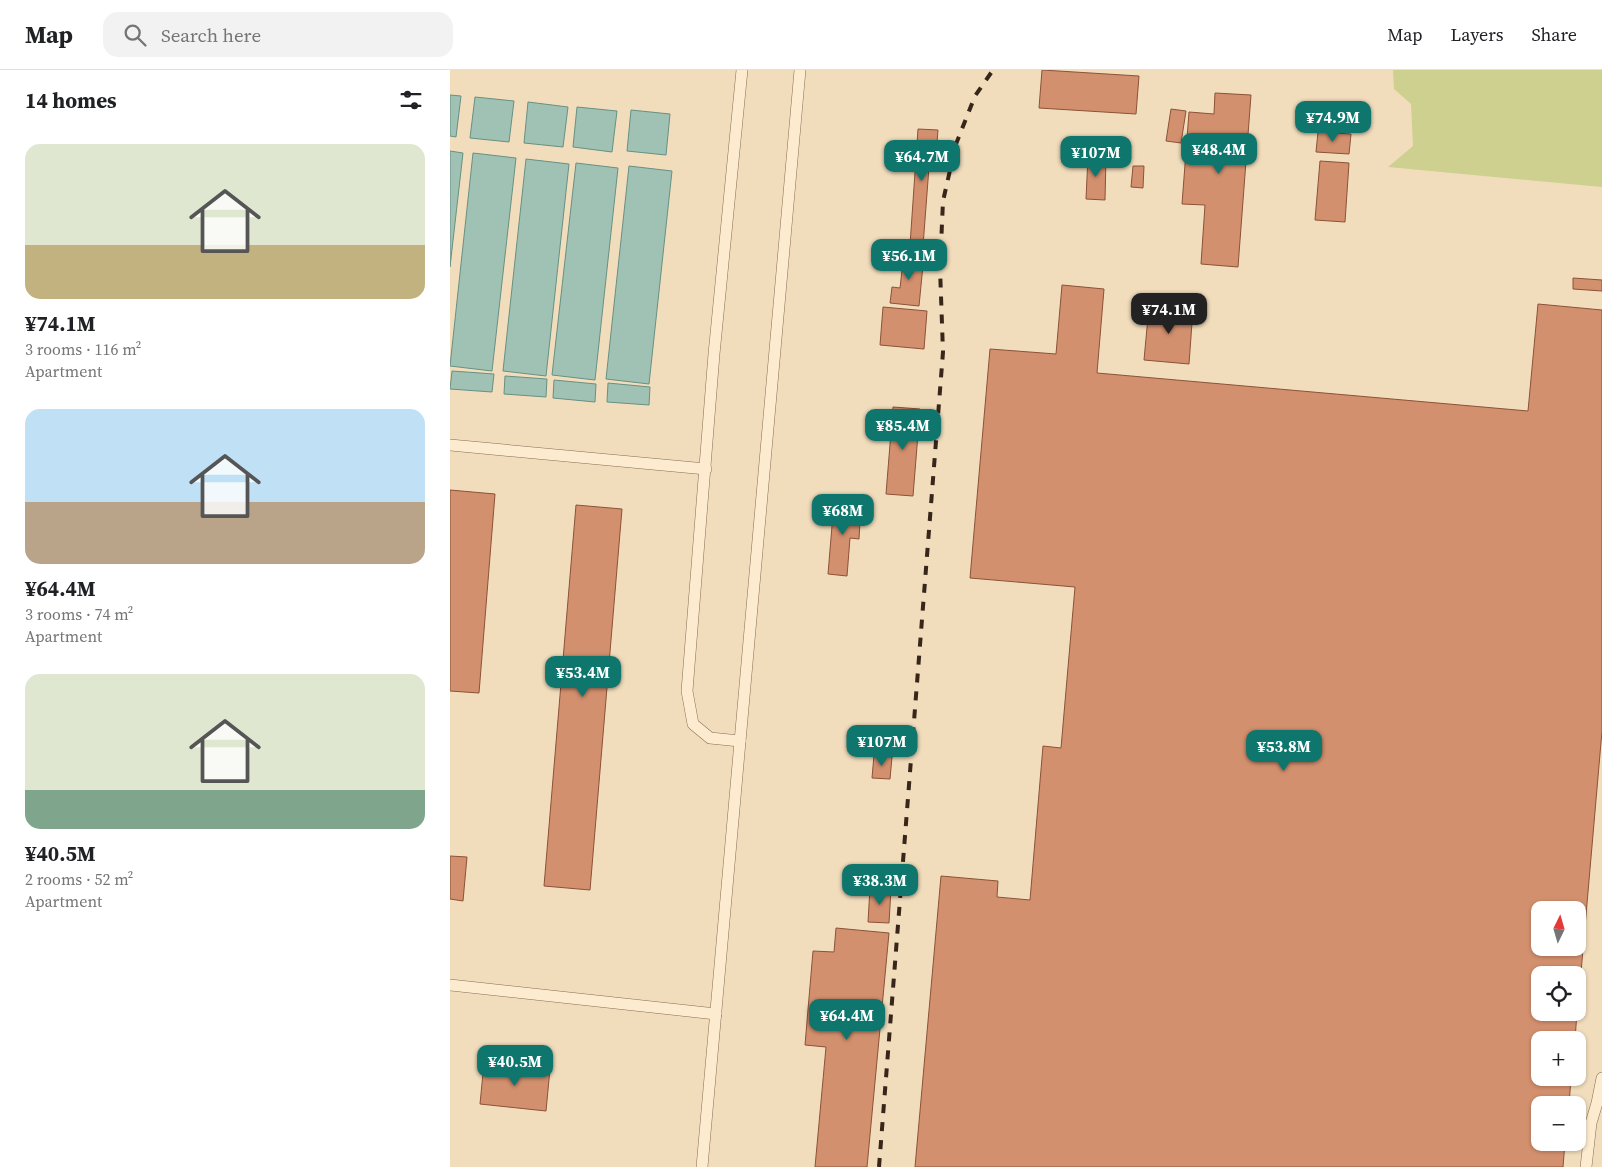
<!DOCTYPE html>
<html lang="en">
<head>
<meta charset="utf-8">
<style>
	body { margin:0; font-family:"Source Serif 4",serif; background:#f2f2f2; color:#202124; height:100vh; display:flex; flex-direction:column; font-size:19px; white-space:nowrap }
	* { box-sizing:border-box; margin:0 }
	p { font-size:16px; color:#757577 }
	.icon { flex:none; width:28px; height:28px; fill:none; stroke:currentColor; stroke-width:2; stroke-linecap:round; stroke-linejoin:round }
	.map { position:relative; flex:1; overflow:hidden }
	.panel { display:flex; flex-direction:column; background:#fff; width:450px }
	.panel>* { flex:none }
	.needle { width:32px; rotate:5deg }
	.fabs { position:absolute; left:1081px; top:831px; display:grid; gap:10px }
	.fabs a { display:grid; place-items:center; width:55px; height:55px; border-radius:10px; background:#fff; box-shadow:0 1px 4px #0004; font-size:25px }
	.price { position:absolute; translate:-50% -42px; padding:0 11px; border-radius:10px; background:#0f766e; color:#fff; font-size:16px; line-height:32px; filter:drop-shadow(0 1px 2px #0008) }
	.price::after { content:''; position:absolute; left:50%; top:30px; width:15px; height:11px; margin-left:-8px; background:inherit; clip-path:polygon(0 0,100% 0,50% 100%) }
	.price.active { background:#222; color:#fff }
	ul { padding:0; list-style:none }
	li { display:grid; align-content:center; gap:10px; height:265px; padding:0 25px }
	li span { display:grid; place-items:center; height:155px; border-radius:15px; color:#555 }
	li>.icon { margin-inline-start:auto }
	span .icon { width:90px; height:90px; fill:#fffc; stroke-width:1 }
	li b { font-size:21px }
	h2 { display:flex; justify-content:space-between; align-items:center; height:60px; padding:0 25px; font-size:21px }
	header { display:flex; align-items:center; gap:30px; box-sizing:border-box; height:70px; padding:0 25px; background:#fff; border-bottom:1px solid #e0e0e0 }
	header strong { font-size:24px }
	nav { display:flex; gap:28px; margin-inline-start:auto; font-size:18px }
	.search { width:350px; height:45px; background:#f2f2f2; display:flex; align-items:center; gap:12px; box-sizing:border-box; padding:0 18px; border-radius:15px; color:#757577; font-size:19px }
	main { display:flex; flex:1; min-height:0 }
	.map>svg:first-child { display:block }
</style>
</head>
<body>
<header>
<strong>Map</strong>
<div class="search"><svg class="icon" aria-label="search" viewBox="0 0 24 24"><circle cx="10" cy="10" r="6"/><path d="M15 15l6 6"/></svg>Search here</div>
<nav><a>Map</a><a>Layers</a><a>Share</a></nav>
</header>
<main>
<section class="panel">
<h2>14 homes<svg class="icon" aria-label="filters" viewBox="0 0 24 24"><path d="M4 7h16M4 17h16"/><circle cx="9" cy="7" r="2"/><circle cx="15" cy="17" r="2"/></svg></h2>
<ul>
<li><span style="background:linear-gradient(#dfe7d0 65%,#c2b280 0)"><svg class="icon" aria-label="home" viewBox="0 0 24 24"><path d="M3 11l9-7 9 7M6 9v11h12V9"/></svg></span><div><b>¥74.1M</b><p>3 rooms · 116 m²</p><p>Apartment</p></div></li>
<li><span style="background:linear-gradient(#bfe0f5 60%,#b9a48a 0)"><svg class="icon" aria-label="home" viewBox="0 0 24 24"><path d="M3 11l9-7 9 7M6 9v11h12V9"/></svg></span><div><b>¥64.4M</b><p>3 rooms · 74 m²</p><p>Apartment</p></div></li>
<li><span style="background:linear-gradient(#dfe7d0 75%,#7fa58c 0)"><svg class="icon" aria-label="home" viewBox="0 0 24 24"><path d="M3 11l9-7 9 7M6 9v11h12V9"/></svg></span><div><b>¥40.5M</b><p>2 rooms · 52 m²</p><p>Apartment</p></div></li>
</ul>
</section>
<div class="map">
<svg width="1152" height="1097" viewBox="0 0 1152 1097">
	<rect width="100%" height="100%" fill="#f1ddbc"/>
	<path fill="#ced08f" d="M 943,0 L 1152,0 L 1152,117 L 938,97 L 963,76 L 961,34 L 944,19 Z"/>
	<g fill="#a0c2b5" stroke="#679082">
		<path d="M 0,25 L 11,26 L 6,67 L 0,66 Z"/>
		<path d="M 25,27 L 64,31 L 59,72 L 20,68 Z"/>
		<path d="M 78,32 L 118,37 L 113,77 L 74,73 Z"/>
		<path d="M 127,37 L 167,41 L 162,82 L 123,77 Z"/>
		<path d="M 181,40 L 220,44 L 216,85 L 177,81 Z"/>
		<path d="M 0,81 L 13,83 L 0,197 Z"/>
		<path d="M 23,83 L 66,88 L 42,301 L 0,296 Z"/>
		<path d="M 76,89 L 119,94 L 96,306 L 53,301 Z"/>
		<path d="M 126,93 L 168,98 L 145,310 L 102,305 Z"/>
		<path d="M 179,96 L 222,101 L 199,314 L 156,309 Z"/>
		<path d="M 2,301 L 44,304 L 42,322 L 0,319 Z"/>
		<path d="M 55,306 L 97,309 L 96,327 L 54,324 Z"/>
		<path d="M 104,310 L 146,314 L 145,332 L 103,328 Z"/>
		<path d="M 158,313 L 200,317 L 199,335 L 157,332 Z"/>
	</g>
	<g fill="#d3906e" stroke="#8b5238" fill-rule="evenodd">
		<path d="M 592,0 L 689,6 L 686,44 L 589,38 Z"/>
		<path d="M 765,23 L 801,25 L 788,197 L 751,194 L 755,135 L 732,134 L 739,42 L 764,44 Z"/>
		<path d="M 721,39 L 736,41 L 731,73 L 716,71 Z"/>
		<path d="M 468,59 L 488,60 L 485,97 L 479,97 L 473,176 L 460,175 Z"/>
		<path d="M 868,62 L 901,64 L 899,84 L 866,82 Z"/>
		<path d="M 638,86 L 656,87 L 655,130 L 636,129 Z"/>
		<path d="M 870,91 L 899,93 L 895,152 L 865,150 Z"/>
		<path d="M 683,96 L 694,96 L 693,118 L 681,117 Z"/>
		<path d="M 454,183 L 474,185 L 469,236 L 440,233 L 442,217 L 450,218 Z"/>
		<path d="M 1123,208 L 1152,210 L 1152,221 L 1123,219 Z"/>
		<path d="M 612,215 L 654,219 L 647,303 L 1078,341 L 1088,234 L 1152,240 L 1152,661 L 1128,937 L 1128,905 L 1090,905 L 1090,942 L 1127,942 L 1125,970 L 1090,970 L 1090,1008 L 1121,1008 L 1119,1035 L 1090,1035 L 1090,1072 L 1115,1072 L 1113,1097 L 465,1097 L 491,806 L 548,811 L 547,827 L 580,830 L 593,676 L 611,678 L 625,517 L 520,508 L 540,279 L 606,284 ZM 1090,840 L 1128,840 L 1128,878 L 1090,878 Z"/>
		<path d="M 699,236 L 743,239 L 739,294 L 694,290 Z"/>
		<path d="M 433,237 L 477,241 L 474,279 L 430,275 Z"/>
		<path d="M 443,337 L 470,339 L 463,426 L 436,424 Z"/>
		<path d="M 0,420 L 45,424 L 29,623 L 0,621 Z"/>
		<path d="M 384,432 L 411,434 L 409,469 L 400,468 L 397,506 L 378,504 Z"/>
		<path d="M 126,435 L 172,439 L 140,820 L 94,816 Z"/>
		<path d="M 424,685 L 442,687 L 440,709 L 422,708 Z"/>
		<path d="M 0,786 L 17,787 L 13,831 L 0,829 Z"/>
		<path d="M 420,818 L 441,819 L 439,853 L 418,852 Z"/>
		<path d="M 386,858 L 439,863 L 417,1097 L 365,1097 L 376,977 L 355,975 L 363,881 L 384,882 Z"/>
		<path d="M 34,993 L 100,999 L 96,1041 L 30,1034 Z"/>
	</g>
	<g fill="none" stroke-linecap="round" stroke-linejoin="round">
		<defs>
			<g id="lane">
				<path d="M 0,375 L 256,399"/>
				<path d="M 290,671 L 260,668 L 243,654 L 237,621 L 264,284 L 292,0"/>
				<path d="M 0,915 L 266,944"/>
				<path d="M 252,1097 L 350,0"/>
				<path d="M 1136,1097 L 1141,1053 L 1147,1033 L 1152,1008"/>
			</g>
		</defs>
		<use href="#lane" stroke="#8a6c54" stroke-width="12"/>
		<use href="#lane" stroke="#fcebcf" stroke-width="11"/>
		<path stroke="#38261a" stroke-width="4" stroke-dasharray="9 9" stroke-linecap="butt" d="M 429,1097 L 493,282 L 490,198 L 493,131 L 506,74 L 525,26 L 543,0"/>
	</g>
</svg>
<div class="fabs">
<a><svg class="needle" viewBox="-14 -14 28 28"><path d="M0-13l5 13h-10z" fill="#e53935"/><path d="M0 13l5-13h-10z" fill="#757577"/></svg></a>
<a><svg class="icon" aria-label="locate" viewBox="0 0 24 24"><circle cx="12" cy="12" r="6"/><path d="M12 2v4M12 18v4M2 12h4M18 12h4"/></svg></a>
<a>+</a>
<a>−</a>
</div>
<b class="price" style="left:883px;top:73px">¥74.9M</b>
<b class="price" style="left:769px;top:105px">¥48.4M</b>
<b class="price" style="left:646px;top:108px">¥107M</b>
<b class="price" style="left:472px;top:112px">¥64.7M</b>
<b class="price" style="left:459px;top:211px">¥56.1M</b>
<b class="price active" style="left:719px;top:265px">¥74.1M</b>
<b class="price" style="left:453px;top:381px">¥85.4M</b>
<b class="price" style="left:393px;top:466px">¥68M</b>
<b class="price" style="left:133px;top:628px">¥53.4M</b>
<b class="price" style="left:432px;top:697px">¥107M</b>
<b class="price" style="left:834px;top:702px">¥53.8M</b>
<b class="price" style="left:430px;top:836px">¥38.3M</b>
<b class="price" style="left:397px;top:971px">¥64.4M</b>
<b class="price" style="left:65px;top:1017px">¥40.5M</b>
</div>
</main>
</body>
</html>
